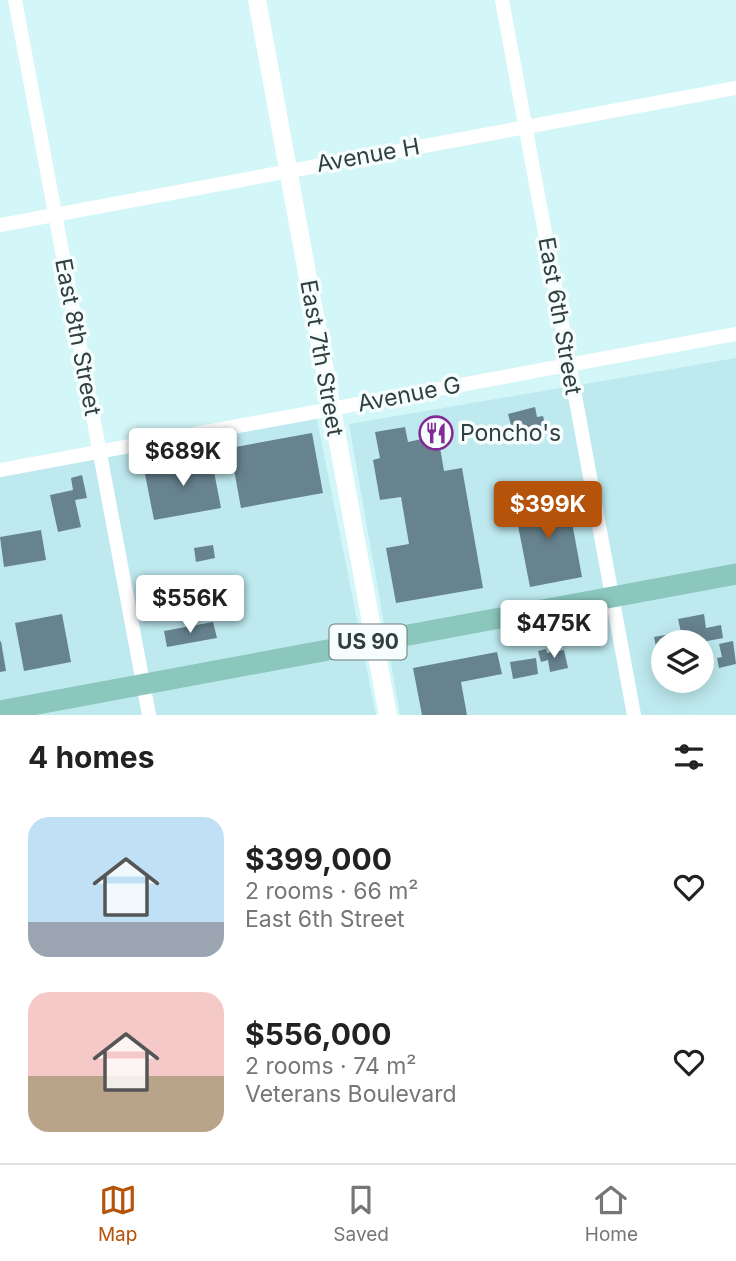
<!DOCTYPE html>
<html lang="en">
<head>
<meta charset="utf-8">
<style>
	body { margin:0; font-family:Inter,sans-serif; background:#f6f6f6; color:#222; height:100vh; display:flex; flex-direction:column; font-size:26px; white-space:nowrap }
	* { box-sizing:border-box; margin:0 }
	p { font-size:23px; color:#767676 }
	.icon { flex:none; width:38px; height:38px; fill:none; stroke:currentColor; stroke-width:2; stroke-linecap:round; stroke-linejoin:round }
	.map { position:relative; height:715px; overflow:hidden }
	.side { display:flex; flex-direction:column; background:#fff; flex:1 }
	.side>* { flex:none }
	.tools { position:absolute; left:651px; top:630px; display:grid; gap:14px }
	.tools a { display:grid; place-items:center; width:63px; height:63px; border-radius:50%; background:#fff; box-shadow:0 4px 18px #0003; font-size:35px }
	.price { position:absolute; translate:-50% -60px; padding:0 16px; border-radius:7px; background:#fff; color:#222; font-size:23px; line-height:46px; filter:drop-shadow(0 2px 4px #0008) }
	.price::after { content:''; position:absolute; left:50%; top:42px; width:21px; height:16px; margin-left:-10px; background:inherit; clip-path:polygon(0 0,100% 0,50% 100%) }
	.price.active { background:#b45309; color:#fff }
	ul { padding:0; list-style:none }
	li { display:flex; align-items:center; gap:21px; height:175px; padding:0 28px }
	li span { display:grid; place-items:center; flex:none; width:196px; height:140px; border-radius:21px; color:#555 }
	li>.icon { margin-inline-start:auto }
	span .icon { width:84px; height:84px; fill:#fffc; stroke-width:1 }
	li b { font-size:30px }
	h2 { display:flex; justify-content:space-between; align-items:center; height:84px; padding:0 28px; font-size:30px }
	.tabs { display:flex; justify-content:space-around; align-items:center; height:98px; border-top:2px solid #e0e0e0; background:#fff; font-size:19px; color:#767676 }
	.tabs a { display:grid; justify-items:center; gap:4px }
	.tabs .active { color:#b45309 }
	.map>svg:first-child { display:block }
</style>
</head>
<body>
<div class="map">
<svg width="736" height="715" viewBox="0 0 736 715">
	<rect width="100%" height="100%" fill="#d3f6f9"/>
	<g fill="#beeaef" fill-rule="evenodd">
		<path d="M 736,358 L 736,715 L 400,715 L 349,424 ZM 663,642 L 702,642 L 702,681 L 663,681 Z"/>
		<path d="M 317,419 L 376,715 L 0,715 L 0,476 Z"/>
	</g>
	<g fill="#67838f">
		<path d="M 535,407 L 537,417 L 543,416 L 547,432 L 515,440 L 508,414 Z"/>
		<path d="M 405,427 L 408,442 L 426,438 L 425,432 L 437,430 L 444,471 L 462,468 L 483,588 L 396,603 L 386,548 L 409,544 L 401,497 L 380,500 L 373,460 L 380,458 L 375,432 Z"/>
		<path d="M 312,433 L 323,493 L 241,508 L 230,448 Z"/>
		<path d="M 211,456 L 221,508 L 154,520 L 144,469 Z"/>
		<path d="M 82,475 L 87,498 L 75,500 L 81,527 L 58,532 L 50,495 L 73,490 L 71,478 Z"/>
		<path d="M 567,495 L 582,577 L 530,587 L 514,505 Z"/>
		<path d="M 41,530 L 46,560 L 4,567 L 0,537 Z"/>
		<path d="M 213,545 L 215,558 L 196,562 L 194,548 Z"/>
		<path d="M 194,584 L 198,602 L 158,610 L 155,592 Z"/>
		<path d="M 62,614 L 71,662 L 24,671 L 15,623 Z"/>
		<path d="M 704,614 L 706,628 L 721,625 L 723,638 L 702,642 L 663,642 L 663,650 L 657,651 L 654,637 L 681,632 L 678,619 Z"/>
		<path d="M 213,622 L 217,638 L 167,647 L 164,631 Z"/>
		<path d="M 1,641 L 6,671 L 0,672 L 0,642 Z"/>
		<path d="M 733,641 L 736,664 L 719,668 L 717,658 L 722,657 L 719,644 Z"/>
		<path d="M 546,649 L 547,653 L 564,650 L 568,668 L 550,672 L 548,660 L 541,662 L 538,651 Z"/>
		<path d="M 497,652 L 502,674 L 461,682 L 467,715 L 422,715 L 413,668 Z"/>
		<path d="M 536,658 L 538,674 L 513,679 L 510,662 Z"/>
		<path d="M 665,681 L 691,681 L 692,682 L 667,687 Z"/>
	</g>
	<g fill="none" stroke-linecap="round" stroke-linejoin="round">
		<g stroke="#fff" stroke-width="14">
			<path d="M 15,0 L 149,715"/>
			<path d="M 502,0 L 634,715"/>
			<path d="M 0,225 L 736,88"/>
			<path d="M 0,470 L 736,334"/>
		</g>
		<path stroke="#fff" stroke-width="18" d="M 257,0 L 388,715"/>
		<path stroke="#8bc7bd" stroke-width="21" d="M 0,711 L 736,574"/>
	</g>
	<defs>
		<symbol id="restaurant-ring" viewBox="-11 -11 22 22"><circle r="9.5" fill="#f6fdfd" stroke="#842a97" stroke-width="1.5"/><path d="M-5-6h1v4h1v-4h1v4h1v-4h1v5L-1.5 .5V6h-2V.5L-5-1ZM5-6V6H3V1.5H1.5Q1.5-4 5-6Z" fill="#842a97"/></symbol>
	</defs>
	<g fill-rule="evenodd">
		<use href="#restaurant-ring" x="417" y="414" width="38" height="38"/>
	</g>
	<g text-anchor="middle" stroke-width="7" stroke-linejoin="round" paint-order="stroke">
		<rect fill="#f6fdfd" stroke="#6c7879" stroke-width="2" x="329.5" y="624.5" width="77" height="35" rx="5"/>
		<g font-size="21" font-weight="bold" fill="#313f40">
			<text x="368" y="649">US 90</text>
		</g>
		<g font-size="23" fill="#313f40" stroke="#f6fdfd">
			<text transform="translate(368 155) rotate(-10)" y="8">Avenue H</text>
			<text transform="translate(560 316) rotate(80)" y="8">East 6th Street</text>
			<text transform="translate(78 337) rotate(79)" y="8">East 8th Street</text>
			<text transform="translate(322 358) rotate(80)" y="8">East 7th Street</text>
			<text transform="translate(409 394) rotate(-11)" y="8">Avenue G</text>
		</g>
		<g font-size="23" fill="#313f40" stroke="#f6fdfd" text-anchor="start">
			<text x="460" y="441">Poncho's</text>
		</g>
	</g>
</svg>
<div class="tools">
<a><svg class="icon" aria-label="layers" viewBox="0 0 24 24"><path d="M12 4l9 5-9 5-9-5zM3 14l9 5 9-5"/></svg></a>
</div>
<b class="price" style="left:183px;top:488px">$689K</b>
<b class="price active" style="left:548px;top:541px">$399K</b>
<b class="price" style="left:190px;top:635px">$556K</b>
<b class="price" style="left:554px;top:660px">$475K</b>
</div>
<section class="side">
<h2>4 homes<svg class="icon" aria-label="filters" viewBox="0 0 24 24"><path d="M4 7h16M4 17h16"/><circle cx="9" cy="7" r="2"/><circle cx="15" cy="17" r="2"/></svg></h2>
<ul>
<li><span style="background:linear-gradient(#bfe0f5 75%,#9aa5b1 0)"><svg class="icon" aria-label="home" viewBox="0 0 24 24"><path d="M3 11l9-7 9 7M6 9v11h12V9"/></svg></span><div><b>$399,000</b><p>2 rooms · 66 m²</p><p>East 6th Street</p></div><svg class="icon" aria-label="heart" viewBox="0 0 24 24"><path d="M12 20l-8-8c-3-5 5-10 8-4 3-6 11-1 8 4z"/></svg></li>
<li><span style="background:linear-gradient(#f6c9c9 60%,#b9a48a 0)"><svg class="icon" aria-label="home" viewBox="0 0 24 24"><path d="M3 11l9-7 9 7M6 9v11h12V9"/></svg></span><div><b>$556,000</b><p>2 rooms · 74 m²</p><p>Veterans Boulevard</p></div><svg class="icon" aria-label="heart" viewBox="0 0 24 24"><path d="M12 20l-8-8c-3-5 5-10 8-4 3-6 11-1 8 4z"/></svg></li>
</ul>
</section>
<nav class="tabs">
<a class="active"><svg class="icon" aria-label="map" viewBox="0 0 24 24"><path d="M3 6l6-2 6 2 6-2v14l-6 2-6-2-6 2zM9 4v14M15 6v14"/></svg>Map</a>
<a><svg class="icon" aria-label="saved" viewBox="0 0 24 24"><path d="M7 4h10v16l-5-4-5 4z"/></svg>Saved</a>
<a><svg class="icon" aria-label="home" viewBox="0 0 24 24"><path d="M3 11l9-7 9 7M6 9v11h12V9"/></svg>Home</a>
</nav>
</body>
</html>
